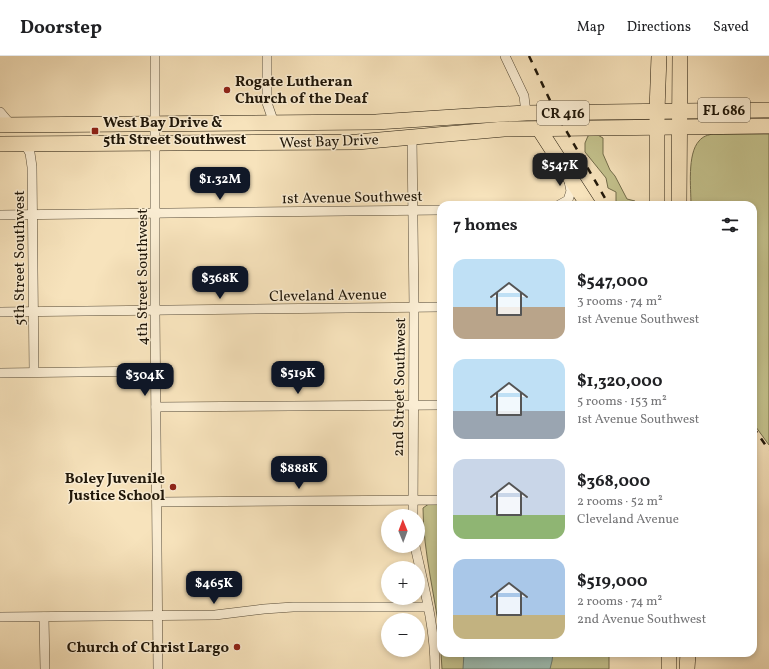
<!DOCTYPE html>
<html lang="en">
<head>
<meta charset="utf-8">
<style>
	body { margin:0; font-family:Vollkorn,serif; background:#f2f2f2; color:#202124; height:100vh; display:flex; flex-direction:column; font-size:15px; white-space:nowrap }
	* { box-sizing:border-box; margin:0 }
	p { font-size:13px; color:#757577 }
	.icon { flex:none; width:22px; height:22px; fill:none; stroke:currentColor; stroke-width:2; stroke-linecap:round; stroke-linejoin:round }
	.map { position:relative; flex:1; overflow:hidden }
	.sheet { position:absolute; left:437px; top:145px; width:320px; height:456px; display:flex; flex-direction:column; background:#fff; border-radius:12px; box-shadow:0 2px 6px #0003 }
	.sheet>* { flex:none }
	.needle { width:26px; rotate:359deg }
	.buttons { position:absolute; left:381px; top:453px; display:grid; gap:8px }
	.buttons a { display:grid; place-items:center; width:44px; height:44px; border-radius:50%; background:#fff; box-shadow:0 2px 6px #0003; font-size:20px }
	.price { position:absolute; translate:-50% -34px; padding:0 9px; border-radius:8px; background:#111827; color:#fff; font-size:13px; line-height:26px; filter:drop-shadow(0 1px 2px #0008) }
	.price::after { content:''; position:absolute; left:50%; top:24px; width:12px; height:9px; margin-left:-6px; background:inherit; clip-path:polygon(0 0,100% 0,50% 100%) }
	.price.on { background:#222; color:#fff }
	ul { padding:0; list-style:none }
	li { display:flex; align-items:center; gap:12px; height:100px; padding:0 16px }
	li span { display:grid; place-items:center; flex:none; width:112px; height:80px; border-radius:12px; color:#555 }
	li>.icon { margin-inline-start:auto }
	span .icon { width:48px; height:48px; fill:#fffc; stroke-width:1 }
	li b { font-size:17px }
	h2 { display:flex; justify-content:space-between; align-items:center; height:48px; padding:0 16px; font-size:17px }
	header { display:flex; align-items:center; gap:24px; box-sizing:border-box; height:56px; padding:0 20px; background:#fff; border-bottom:1px solid #e0e0e0 }
	header strong { font-size:19px }
	nav { display:flex; gap:22px; margin-inline-start:auto; font-size:14px }
	.map>svg:first-child { display:block }
</style>
</head>
<body>
<header>
<strong>Doorstep</strong>
<nav><a>Map</a><a>Directions</a><a>Saved</a></nav>
</header>
<div class="map">
<svg width="769" height="613" viewBox="0 0 769 613">
	<rect width="100%" height="100%" fill="#f7e3bc"/>
	<filter id="stains"><feTurbulence type="fractalNoise" baseFrequency=".005" numOctaves="4"/><feColorMatrix values="0 0 0 0 .2 0 0 0 0 .09 0 0 0 0 .02 0 0 0 .5 -.17"/></filter>
	<radialGradient id="worn" r=".72"><stop offset=".6" stop-color="#630" stop-opacity="0"/><stop offset="1" stop-color="#630" stop-opacity=".3"/></radialGradient>
	<g fill="#c3c18c" stroke="#726c4a">
		<path d="M 594,77 L 603,82 L 603,98 L 610,114 L 615,120 L 627,143 L 635,145 L 636,149 L 617,149 L 616,146 L 616,136 L 608,132 L 606,122 L 585,96 L 585,87 L 588,80 Z"/>
		<path d="M 713,78 L 769,78 L 769,389 L 753,367 L 753,149 L 691,149 C 691,132 687,98 699,85 C 703,80 708,79 713,78 Z"/>
		<path d="M 430,447 L 441,447 L 441,588 C 436,543 423,497 423,452 Z"/>
		<path d="M 441,597 L 609,597 L 609,613 L 442,613 Z"/>
	</g>
	<path fill="#9dbeb4" stroke="#6b7b70" d="M 464,597 L 553,597 L 552,605 L 550,613 L 463,613 Z"/>
	<g fill="none" stroke-linecap="round" stroke-linejoin="round">
		<defs>
			<g id="minor">
				<path d="M 155,0 L 155,255 L 158,613"/>
				<path d="M 267,0 L 267,47 L 274,67"/>
				<path d="M 505,0 L 524,40 L 526,57"/>
				<path d="M 0,56 L 11,69"/>
				<path d="M 412,81 L 414,252 L 413,460"/>
				<path d="M 25,88 L 30,97 L 32,111 L 34,316"/>
				<path d="M 559,149 L 568,144 L 571,135 L 569,125"/>
				<path d="M 0,159 L 441,154"/>
				<path d="M 0,256 L 441,251"/>
				<path d="M 0,317 L 156,315"/>
				<path d="M 156,351 L 441,349"/>
				<path d="M 157,446 L 441,444"/>
				<path d="M 415,490 C 424,531 435,571 435,613"/>
				<path d="M 0,561 L 215,559 L 264,553 L 293,551 L 428,551"/>
				<path d="M 44,561 L 45,613"/>
			</g>
			<g id="primary">
				<path d="M 0,69 L 376,66 L 470,60 L 526,57 L 769,54"/>
				<path d="M 539,73 L 588,149"/>
				<path d="M 0,88 L 357,86 L 504,73 L 769,70"/>
				<path d="M 657,149 L 657,55 L 659,0"/>
				<path d="M 679,149 L 680,0"/>
				<path d="M 669,613 L 669,597"/>
				<path d="M 687,613 L 688,597"/>
			</g>
		</defs>
		<use href="#minor" stroke="#564a36" stroke-width="10"/>
		<use href="#primary" stroke="#201709" stroke-width="16"/>
		<use href="#minor" stroke="#faedd3" stroke-width="9"/>
		<use href="#primary" stroke="#f7e3bc" stroke-width="15"/>
		<g stroke="#201709" stroke-width="2.5" stroke-dasharray="7 7" stroke-linecap="butt">
			<path d="M 529,0 L 556,57 L 609,149"/>
			<path d="M 753,371 L 769,394"/>
		</g>
	</g>
	<g fill="#8f2418" stroke="#faedd3" stroke-width="1.5">
		<circle cx="227" cy="34" r="4"/>
		<rect x="91" y="71" width="8" height="8" rx="2"/>
		<circle cx="173" cy="431" r="4"/>
		<circle cx="237" cy="591" r="4"/>
	</g>
	<g text-anchor="middle" stroke-width="3" stroke-linejoin="round" paint-order="stroke">
		<g fill="#faedd3" stroke="#615746" stroke-width="1">
			<rect x="698" y="42" width="52" height="24" rx="3"/>
			<rect x="537" y="45" width="52" height="24" rx="3"/>
		</g>
		<g font-size="14" font-weight="bold" fill="#201709">
			<text x="724" y="59">FL 686</text>
			<text x="563" y="62">CR 416</text>
		</g>
		<g font-size="15" font-weight="bold" fill="#201709" stroke="#faedd3" text-anchor="start">
			<text x="235" y="30">Rogate Lutheran<tspan x="235" dy="17">Church of the Deaf</tspan></text>
			<text x="103" y="71">West Bay Drive &amp;<tspan x="103" dy="17">5th Street Southwest</tspan></text>
			<text x="165" y="427" text-anchor="end">Boley Juvenile<tspan x="165" dy="17">Justice School</tspan></text>
			<text x="229" y="596" text-anchor="end">Church of Christ Largo</text>
		</g>
		<g font-size="15" fill="#201709" stroke="#faedd3">
			<text transform="translate(329 85) rotate(-2)" y="5">West Bay Drive</text>
			<text transform="translate(352 141) rotate(-1)" y="5">1st Avenue Southwest</text>
			<text transform="translate(19 202) rotate(-90)" y="5">5th Street Southwest</text>
			<text transform="translate(142 221) rotate(-90)" y="5">4th Street Southwest</text>
			<text transform="translate(328 239) rotate(-1)" y="5">Cleveland Avenue</text>
			<text transform="translate(399 331) rotate(-89)" y="5">2nd Street Southwest</text>
		</g>
	</g>
	<rect width="100%" height="100%" filter="url(#stains)"/>
	<rect width="100%" height="100%" fill="url(#worn)"/>
</svg>
<div class="buttons">
<a><svg class="needle" viewBox="-14 -14 28 28"><path d="M0-13l5 13h-10z" fill="#e53935"/><path d="M0 13l5-13h-10z" fill="#757577"/></svg></a>
<a>+</a>
<a>−</a>
</div>
<b class="price on" style="left:560px;top:131px">$547K</b>
<b class="price" style="left:220px;top:145px">$1.32M</b>
<b class="price" style="left:220px;top:244px">$368K</b>
<b class="price" style="left:298px;top:339px">$519K</b>
<b class="price" style="left:145px;top:341px">$304K</b>
<b class="price" style="left:299px;top:434px">$888K</b>
<b class="price" style="left:214px;top:549px">$465K</b>
<section class="sheet">
<h2>7 homes<svg class="icon" aria-label="filters" viewBox="0 0 24 24"><path d="M4 7h16M4 17h16"/><circle cx="9" cy="7" r="2"/><circle cx="15" cy="17" r="2"/></svg></h2>
<ul>
<li><span style="background:linear-gradient(#bfe0f5 60%,#b9a48a 0)"><svg class="icon" aria-label="home" viewBox="0 0 24 24"><path d="M3 11l9-7 9 7M6 9v11h12V9"/></svg></span><div><b>$547,000</b><p>3 rooms · 74 m²</p><p>1st Avenue Southwest</p></div></li>
<li><span style="background:linear-gradient(#bfe0f5 65%,#9aa5b1 0)"><svg class="icon" aria-label="home" viewBox="0 0 24 24"><path d="M3 11l9-7 9 7M6 9v11h12V9"/></svg></span><div><b>$1,320,000</b><p>5 rooms · 153 m²</p><p>1st Avenue Southwest</p></div></li>
<li><span style="background:linear-gradient(#c9d6e8 70%,#8fb573 0)"><svg class="icon" aria-label="home" viewBox="0 0 24 24"><path d="M3 11l9-7 9 7M6 9v11h12V9"/></svg></span><div><b>$368,000</b><p>2 rooms · 52 m²</p><p>Cleveland Avenue</p></div></li>
<li><span style="background:linear-gradient(#a9c7e8 70%,#c2b280 0)"><svg class="icon" aria-label="home" viewBox="0 0 24 24"><path d="M3 11l9-7 9 7M6 9v11h12V9"/></svg></span><div><b>$519,000</b><p>2 rooms · 74 m²</p><p>2nd Avenue Southwest</p></div></li>
</ul>
</section>
</div>
</body>
</html>
